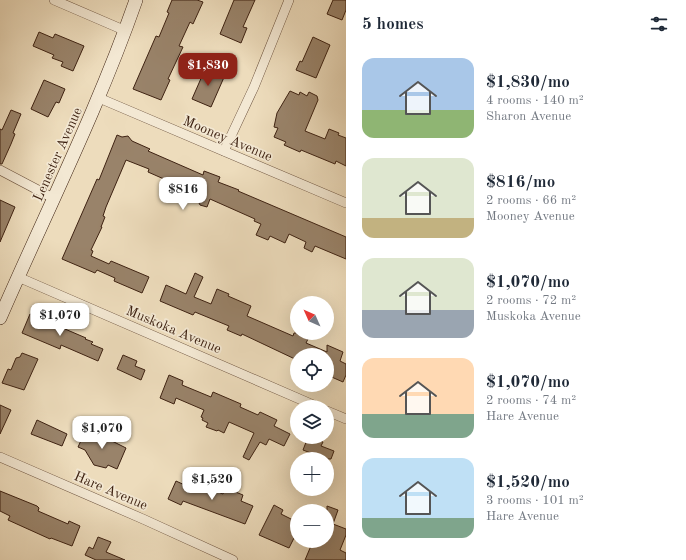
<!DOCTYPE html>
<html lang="en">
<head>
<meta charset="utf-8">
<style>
	body { margin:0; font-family:"Old Standard TT",serif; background:#f6f6f7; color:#1f2937; height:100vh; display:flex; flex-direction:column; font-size:15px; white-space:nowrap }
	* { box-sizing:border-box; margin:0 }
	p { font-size:13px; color:#747a83 }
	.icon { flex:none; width:22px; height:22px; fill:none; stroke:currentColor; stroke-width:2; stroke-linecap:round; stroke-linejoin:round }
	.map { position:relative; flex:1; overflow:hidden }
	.sheet { display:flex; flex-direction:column; background:#fff; width:340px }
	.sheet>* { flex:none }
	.needle { width:26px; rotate:315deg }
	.tools { position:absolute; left:290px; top:296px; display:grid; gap:8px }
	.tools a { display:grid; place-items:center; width:44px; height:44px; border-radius:50%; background:#fff; box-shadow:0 4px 16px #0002; font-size:20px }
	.price { position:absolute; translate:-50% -34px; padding:0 9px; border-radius:8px; background:#fff; color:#222; font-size:13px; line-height:26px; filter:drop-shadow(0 1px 2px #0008) }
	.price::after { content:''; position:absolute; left:50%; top:24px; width:12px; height:9px; margin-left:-6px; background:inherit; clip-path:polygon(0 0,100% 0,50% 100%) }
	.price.current { background:#8f2418; color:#fff }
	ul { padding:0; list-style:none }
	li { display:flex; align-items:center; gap:12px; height:100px; padding:0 16px }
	li span { display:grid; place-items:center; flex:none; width:112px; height:80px; border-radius:12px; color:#555 }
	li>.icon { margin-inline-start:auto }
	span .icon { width:48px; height:48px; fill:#fffc; stroke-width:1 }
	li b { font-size:17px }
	h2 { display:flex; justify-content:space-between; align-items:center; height:48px; padding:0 16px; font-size:17px }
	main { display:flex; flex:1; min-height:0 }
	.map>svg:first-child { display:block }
</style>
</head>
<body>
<main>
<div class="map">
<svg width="346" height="560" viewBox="0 0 346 560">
	<rect width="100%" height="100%" fill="#eddcbc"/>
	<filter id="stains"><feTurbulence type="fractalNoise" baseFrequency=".005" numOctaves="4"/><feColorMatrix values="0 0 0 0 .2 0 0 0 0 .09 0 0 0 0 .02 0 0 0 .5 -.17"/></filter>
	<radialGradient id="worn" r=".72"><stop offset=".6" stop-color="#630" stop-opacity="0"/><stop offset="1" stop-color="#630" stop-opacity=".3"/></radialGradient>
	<g fill="#99836a" stroke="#3e2212">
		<path d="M 172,0 L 197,0 L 203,2 L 193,24 L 190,22 L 179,46 L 183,47 L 168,79 L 170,80 L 161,100 L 133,89 L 156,36 L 159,37 L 169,13 L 167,12 Z"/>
		<path d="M 234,0 L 255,0 L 243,27 L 247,28 L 241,43 L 220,34 Z"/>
		<path d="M 333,0 L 346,0 L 346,10 L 342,20 L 327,14 Z"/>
		<path d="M 39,32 L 53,38 L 55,34 L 84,46 L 73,71 L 61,66 L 63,62 L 52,58 L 54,55 L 33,46 Z"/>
		<path d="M 313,37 L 330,45 L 316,78 L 296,70 L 300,61 L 302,62 Z"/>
		<path d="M 206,67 L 225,75 L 211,107 L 192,99 Z"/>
		<path d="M 44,80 L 65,89 L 59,103 L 56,102 L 48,117 L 31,109 Z"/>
		<path d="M 290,91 L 299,95 L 300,92 L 307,96 L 309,92 L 317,96 L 318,100 L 305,131 L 325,139 L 329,129 L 339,133 L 338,135 L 346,138 L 346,166 L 336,161 L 335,164 L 301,150 L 300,152 L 284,145 L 286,142 L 274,137 L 278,128 L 274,127 L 277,113 Z"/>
		<path d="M 11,110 L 21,114 L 13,133 L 15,134 L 11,144 L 2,164 L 0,164 L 0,129 L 2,130 Z"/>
		<path d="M 117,135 L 122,137 L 128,136 L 132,141 L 150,149 L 148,151 L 203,175 L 204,171 L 220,177 L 218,182 L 239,190 L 238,191 L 346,237 L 346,259 L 315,246 L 312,252 L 304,248 L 306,242 L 289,234 L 285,243 L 270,236 L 268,240 L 256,235 L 261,224 L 254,221 L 255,219 L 210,199 L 207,207 L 200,205 L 196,197 L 181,191 L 180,193 L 170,189 L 173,183 L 148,172 L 149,169 L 126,160 L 106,207 L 103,216 L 105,217 L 101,227 L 102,227 L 91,250 L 93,251 L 91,256 L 109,264 L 111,261 L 149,277 L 142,293 L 114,281 L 115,278 L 97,270 L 95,273 L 62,259 L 97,179 L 99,180 Z"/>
		<path d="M 0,200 L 15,207 L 0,242 Z"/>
		<path d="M 195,273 L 203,277 L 194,297 L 211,304 L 217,289 L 229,294 L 228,296 L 251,306 L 247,316 L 293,336 L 294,333 L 311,333 L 306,343 L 327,352 L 327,345 L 343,352 L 340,361 L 346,364 L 346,375 L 343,382 L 327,375 L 327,355 L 297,355 L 297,360 L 242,334 L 241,336 L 227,330 L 229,326 L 195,312 L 193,315 L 160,301 L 166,285 L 186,294 Z"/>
		<path d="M 30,314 L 86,338 L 85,339 L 93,342 L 91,344 L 103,349 L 98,361 L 61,345 L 60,349 L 22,333 Z"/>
		<path d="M 22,353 L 38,359 L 24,390 L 2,383 L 8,369 L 11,370 L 16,358 L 20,357 Z"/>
		<path d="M 123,355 L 137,361 L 135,366 L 145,370 L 141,380 L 117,369 Z"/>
		<path d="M 169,375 L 183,381 L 182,385 L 211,397 L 213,392 L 241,404 L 240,407 L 258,415 L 260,412 L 277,420 L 274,426 L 290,434 L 284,446 L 269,439 L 266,445 L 260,442 L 249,460 L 243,457 L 254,433 L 229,422 L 224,433 L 218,430 L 217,431 L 206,427 L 208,423 L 202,420 L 203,418 L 201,417 L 204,410 L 176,398 L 174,404 L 160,398 Z"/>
		<path d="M 0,405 L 11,410 L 0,434 Z"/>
		<path d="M 37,420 L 67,434 L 62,446 L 31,434 Z"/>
		<path d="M 86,430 L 100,436 L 102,433 L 111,437 L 110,440 L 126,448 L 117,469 L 108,465 L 106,468 L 94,465 L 85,450 L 78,447 Z"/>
		<path d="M 308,437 L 312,437 L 323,442 L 321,446 L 334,451 L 331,459 L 314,459 L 316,455 L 303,450 Z"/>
		<path d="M 176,481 L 189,487 L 192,481 L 223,494 L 225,489 L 227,490 L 228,489 L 243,495 L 241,501 L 253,506 L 245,524 L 183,501 L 181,505 L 168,499 Z"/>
		<path d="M 0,491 L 37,506 L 39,508 L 38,511 L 68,524 L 69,521 L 80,526 L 72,546 L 51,538 L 50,539 L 8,520 L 10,516 L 0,511 Z"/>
		<path d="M 274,505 L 283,510 L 281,514 L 297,522 L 297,532 L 289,548 L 259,535 Z"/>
		<path d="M 327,506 L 338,510 L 333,524 L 346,529 L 346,535 L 340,550 L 346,553 L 346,560 L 305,560 L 313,541 L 327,541 Z"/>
		<path d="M 98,537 L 111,542 L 106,552 L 125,560 L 96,560 L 85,555 L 89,547 L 93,549 Z"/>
	</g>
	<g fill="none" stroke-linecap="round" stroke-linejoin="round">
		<defs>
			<g id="street">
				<path d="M 54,0 L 126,31"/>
				<path d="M 99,98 L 346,203"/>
				<path d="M 224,151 L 254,87 L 289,0"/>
				<path d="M 0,170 L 55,199"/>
				<path d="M 18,277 L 318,407"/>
				<path d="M 327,411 L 346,419"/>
				<path d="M 0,457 L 143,519 L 233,560"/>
			</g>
			<path id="secondary" d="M 0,318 C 46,212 98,109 136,0"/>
		</defs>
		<use href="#street" stroke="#6a503c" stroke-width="10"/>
		<use href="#secondary" stroke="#3e2212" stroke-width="14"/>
		<use href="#street" stroke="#f3e8d3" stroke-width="9"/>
		<use href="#secondary" stroke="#f3e8d3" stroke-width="13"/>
	</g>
	<g text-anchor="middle" stroke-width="3.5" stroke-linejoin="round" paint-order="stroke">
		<g font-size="14" fill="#3e2212" stroke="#f3e8d3">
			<text transform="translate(228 138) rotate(23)" y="5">Mooney Avenue</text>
			<text transform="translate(57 154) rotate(-66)" y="5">Lenester Avenue</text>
			<text transform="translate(174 329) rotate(23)" y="5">Muskoka Avenue</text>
			<text transform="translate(111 490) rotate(23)" y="5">Hare Avenue</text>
		</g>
	</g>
	<rect width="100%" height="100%" filter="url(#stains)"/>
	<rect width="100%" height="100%" fill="url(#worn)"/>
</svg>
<div class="tools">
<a><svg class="needle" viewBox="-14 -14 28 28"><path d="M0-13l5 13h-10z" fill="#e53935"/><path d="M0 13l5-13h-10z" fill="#747a83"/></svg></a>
<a><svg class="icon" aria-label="locate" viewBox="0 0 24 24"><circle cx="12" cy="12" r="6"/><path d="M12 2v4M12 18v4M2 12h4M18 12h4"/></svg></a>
<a><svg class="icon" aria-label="layers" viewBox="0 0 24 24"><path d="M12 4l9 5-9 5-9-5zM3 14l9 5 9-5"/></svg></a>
<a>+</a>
<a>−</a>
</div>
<b class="price current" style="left:208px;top:87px">$1,830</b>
<b class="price" style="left:183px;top:211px">$816</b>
<b class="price" style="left:60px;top:337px">$1,070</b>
<b class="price" style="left:102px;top:450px">$1,070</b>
<b class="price" style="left:212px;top:501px">$1,520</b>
</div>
<section class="sheet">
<h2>5 homes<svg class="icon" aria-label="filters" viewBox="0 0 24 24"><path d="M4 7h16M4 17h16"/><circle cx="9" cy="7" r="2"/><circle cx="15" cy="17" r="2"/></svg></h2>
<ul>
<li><span style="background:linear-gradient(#a9c7e8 65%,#8fb573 0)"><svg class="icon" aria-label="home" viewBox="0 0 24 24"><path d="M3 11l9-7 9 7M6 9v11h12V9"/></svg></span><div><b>$1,830/mo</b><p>4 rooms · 140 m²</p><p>Sharon Avenue</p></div></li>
<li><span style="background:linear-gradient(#dfe7d0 75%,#c2b280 0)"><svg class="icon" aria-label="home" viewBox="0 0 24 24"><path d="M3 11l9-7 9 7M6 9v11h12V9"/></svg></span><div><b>$816/mo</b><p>2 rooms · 66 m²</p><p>Mooney Avenue</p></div></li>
<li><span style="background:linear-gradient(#dfe7d0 65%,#9aa5b1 0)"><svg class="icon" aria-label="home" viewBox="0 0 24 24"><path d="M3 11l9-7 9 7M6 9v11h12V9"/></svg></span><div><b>$1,070/mo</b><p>2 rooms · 72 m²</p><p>Muskoka Avenue</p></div></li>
<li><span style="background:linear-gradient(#ffd9b3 70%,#7fa58c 0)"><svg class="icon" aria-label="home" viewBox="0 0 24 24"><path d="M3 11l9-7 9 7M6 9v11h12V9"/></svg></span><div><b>$1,070/mo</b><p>2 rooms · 74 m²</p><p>Hare Avenue</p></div></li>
<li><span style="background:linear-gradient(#bfe0f5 75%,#7fa58c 0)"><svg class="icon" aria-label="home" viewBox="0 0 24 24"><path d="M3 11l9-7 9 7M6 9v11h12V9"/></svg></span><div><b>$1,520/mo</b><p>3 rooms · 101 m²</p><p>Hare Avenue</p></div></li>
</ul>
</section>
</main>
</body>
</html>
